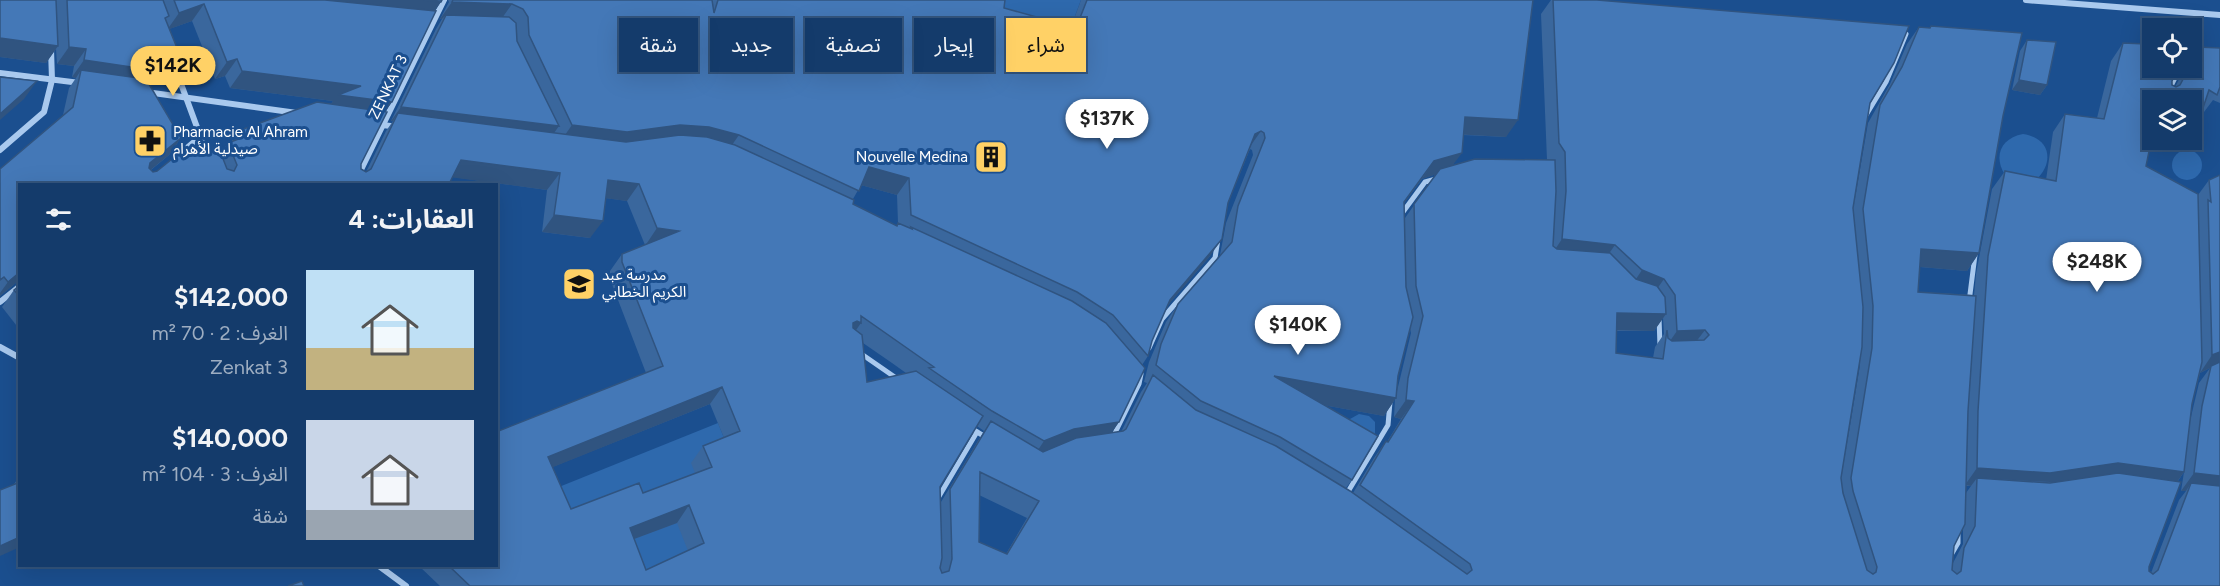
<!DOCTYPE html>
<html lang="ar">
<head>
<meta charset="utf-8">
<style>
	body { margin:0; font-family:Figtree,"Noto Sans Arabic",sans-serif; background:#214673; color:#f1f3f6; direction:rtl; height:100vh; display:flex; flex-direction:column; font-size:22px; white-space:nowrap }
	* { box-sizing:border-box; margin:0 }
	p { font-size:20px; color:#9dadc1 }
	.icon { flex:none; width:33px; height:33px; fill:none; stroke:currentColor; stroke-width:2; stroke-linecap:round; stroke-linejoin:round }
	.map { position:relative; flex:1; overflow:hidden; direction:ltr }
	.details { position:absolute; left:18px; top:183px; width:480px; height:384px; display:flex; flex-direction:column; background:#143b6b; border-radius:0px; box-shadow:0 6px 24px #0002,0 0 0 2px #33557e; direction:rtl }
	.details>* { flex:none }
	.guide { position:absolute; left:516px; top:18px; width:570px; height:54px; direction:rtl; display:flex; gap:12px }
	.fabs { position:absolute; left:2142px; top:18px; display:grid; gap:12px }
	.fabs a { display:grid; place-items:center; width:60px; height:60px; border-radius:0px; background:#143b6b; box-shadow:0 6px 24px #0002,0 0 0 2px #33557e; font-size:30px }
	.price { position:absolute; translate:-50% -51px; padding:0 14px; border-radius:21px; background:#fff; color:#222; font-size:20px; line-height:39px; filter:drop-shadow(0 2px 3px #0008) }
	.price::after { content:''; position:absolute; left:50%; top:36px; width:18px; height:14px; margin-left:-9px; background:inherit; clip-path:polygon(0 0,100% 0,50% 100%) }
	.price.on { background:#ffd166; color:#111 }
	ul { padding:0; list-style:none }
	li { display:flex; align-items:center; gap:18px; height:150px; padding:0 24px }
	li span { display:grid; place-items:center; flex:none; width:168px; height:120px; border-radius:0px; color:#555 }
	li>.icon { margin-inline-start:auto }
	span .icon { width:72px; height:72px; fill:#fffc; stroke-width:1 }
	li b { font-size:26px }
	h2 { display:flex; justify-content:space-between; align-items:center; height:72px; padding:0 24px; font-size:26px }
	.tag { padding:0 21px; border-radius:0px; background:#143b6b; box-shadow:0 6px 24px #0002,0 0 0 2px #33557e; font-size:21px; line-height:54px }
	.tag.on { background:#ffd166; color:#111 }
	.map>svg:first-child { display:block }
</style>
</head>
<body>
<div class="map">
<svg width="2220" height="586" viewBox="0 0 2220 586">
	<rect width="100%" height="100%" fill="#1b4f8f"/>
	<g fill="#2e69ad">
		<path d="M 995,0 L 1081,0 L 1064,45 L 992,25 Z"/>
		<path d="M 2023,134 C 2050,138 2055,162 2036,180 L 2005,175 C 1993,156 2001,138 2023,134 Z"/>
		<circle cx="2187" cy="165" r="15"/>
		<path d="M 1359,414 L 1369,416 L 1375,422 L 1375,436 L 1348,424 L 1350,419 Z"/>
		<path d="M 718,423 L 760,528 L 637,586 L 544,493 Z"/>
	</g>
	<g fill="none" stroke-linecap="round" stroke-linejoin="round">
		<g stroke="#a9c9ee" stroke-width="5">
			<path d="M 2164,100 L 2180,68"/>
			<path d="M 1866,115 L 1886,82 L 1906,34"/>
			<path d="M 1400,216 L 1425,182 L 1436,179"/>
			<path d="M 1969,302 L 1975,255"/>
			<path d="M 1659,317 L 1660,347"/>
			<path d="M 1149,348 L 1162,319 L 1215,258 L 1218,239"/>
			<path d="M 860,353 L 899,380"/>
			<path d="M 969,427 L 987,438"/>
			<path d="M 1112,439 L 1139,384 L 1141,374"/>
			<path d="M 1346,495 L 1388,425 L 1390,402"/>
			<path d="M 938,498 L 977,432"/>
			<path d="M 1951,555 L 1958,543 L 1958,533"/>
		</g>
		<g stroke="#a9c9ee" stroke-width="6">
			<path d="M 2026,0 L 2220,15"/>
			<path d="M 170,54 L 208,157"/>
			<path d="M 0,73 L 80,83"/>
			<path d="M 146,92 L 297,113"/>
			<path d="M 375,124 L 398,127"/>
			<path d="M 0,150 L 44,112 L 52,80 L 51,49"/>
			<path d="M 182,152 L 200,137"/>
			<path d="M 354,184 L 444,0"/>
			<path d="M 0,302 L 20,286"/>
			<path d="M 0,347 L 20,358"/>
			<path d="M 379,566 L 406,586"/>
		</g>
	</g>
	<g fill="#3a679d" fill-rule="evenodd">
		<path d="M 0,0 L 442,0 L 435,11 L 392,102 L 385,112 L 361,164 L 361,169 L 366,172 L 386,131 L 393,121 L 391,121 L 436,29 L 442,19 L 440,19 L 449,2 L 448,0 L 1005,0 L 1004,8 L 1071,27 L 1081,0 L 1533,0 L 1506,137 L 1463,135 L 1453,165 L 1547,160 L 1541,14 L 1551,0 L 1597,0 L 1870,103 L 1853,210 L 1868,123 L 1890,84 L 1907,44 L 1919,27 L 1929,28 L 1931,26 L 2003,116 L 1979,253 L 1967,271 L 1920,267 L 1918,292 L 1974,295 L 1976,274 L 1992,189 L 2005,171 L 2046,180 L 2053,132 L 2065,114 L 2097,118 L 2111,61 L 2123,43 L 2172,81 L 2172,85 L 2175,87 L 2185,68 L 2192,68 L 2192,57 L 2198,47 L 2220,48 L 2220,103 L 2213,100 L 2204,112 L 2202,110 L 2195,132 L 2192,136 L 2192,100 L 2152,100 L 2146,166 L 2198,195 L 2209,180 L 2220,175 L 2220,586 L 440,586 L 419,566 L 496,566 L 496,432 L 646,373 L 610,279 L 610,271 L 622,254 L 645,245 L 627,201 L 606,198 L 590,238 L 542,232 L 547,190 L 453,177 L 20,184 L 20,282 L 17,282 L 0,296 L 0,169 L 63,115 L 69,88 L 76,78 L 72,77 L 74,66 L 57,64 L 56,49 L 46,63 L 0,57 ZM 192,21 L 215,79 L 225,76 L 230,88 L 333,101 L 331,104 L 238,131 L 231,142 L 228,143 L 221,153 L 191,154 L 157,171 L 153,172 L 151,170 L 169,155 L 181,138 L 143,79 L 167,70 L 179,53 L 169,29 ZM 1250,149 L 1252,150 L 1253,155 L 1226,223 L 1220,255 L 1178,304 L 1166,322 L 1149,362 L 1144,382 L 1147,383 L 1141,392 L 1121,432 L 1111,433 L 1119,422 L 1142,365 L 1148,356 L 1152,341 L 1167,306 L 1210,256 L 1228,203 ZM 1436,174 L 1405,218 L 1404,203 L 1422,179 ZM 861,185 L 897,195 L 898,223 L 896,226 L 853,204 L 853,199 ZM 1663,318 L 1664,334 L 1655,347 L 1653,358 L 1616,353 L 1617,331 L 1654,331 ZM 1410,329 L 1411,333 L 1397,391 L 1398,376 ZM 863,343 L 892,363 L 906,373 L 867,382 ZM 1860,361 L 1860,365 L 1841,480 ZM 2210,368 L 2199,383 L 2190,421 L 2192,404 L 2200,373 ZM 1395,399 L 1394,417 L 1401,419 L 1387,442 L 1386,441 L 1374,458 L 1353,493 L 1346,488 L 1352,480 L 1323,405 L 1384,416 ZM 710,404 L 724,438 L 703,446 L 691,463 L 695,473 L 643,493 L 571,509 L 552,467 ZM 977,426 L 984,431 L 941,502 L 940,487 ZM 2184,472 L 2181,491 L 2186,491 L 2179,500 L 2151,573 L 2149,571 L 2149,567 L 2178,481 ZM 1966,486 L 1971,486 L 1966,493 ZM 979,495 L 1027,518 L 1006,554 L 979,542 ZM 677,523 L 688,551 L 646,570 L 634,539 ZM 1963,528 L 1963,544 L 1953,563 L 1954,546 Z"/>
		<path d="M 2027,40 L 2047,85 L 2040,95 L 2012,90 L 2020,51 Z"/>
		<path d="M 20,285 L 20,330 L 2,307 L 14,290 Z"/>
		<path d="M 20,476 L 20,547 L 14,484 Z"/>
	</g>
	<g fill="#305480">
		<path d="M 239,0 L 424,0 L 441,2 L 429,19 Z"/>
		<path d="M 452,2 L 512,4 L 500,21 L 446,15 L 442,19 L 440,19 Z"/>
		<path d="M 204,4 L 192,21 L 167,30 L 179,13 Z"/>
		<path d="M 0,38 L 58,46 L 46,63 L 0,57 Z"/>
		<path d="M 69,47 L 86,49 L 74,66 L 57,64 Z"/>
		<path d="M 179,53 L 167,70 L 126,85 L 81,70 L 76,78 L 72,77 L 84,60 Z"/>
		<path d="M 237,59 L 225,76 L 215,79 L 227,62 Z"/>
		<path d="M 242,71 L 361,86 L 392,102 L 380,119 L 326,112 L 333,101 L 230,88 Z"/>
		<path d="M 2019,80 L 2047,85 L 2040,95 L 2012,90 Z"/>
		<path d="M 37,81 L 24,99 L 0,120 L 0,114 Z"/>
		<path d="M 401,107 L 559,126 L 549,140 L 398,113 L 393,121 L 391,121 Z"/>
		<path d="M 1465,117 L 1518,120 L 1506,137 L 1453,134 Z"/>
		<path d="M 572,125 L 680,125 L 709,127 L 739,135 L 727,152 L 560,142 Z"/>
		<path d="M 1261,131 L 1249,148 L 1255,134 Z"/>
		<path d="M 181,138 L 169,155 L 138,180 L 150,163 Z"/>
		<path d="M 2155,140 L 2189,140 L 2182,149 L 2154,141 Z"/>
		<path d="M 1462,153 L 1449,170 L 1422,179 L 1434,161 Z"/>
		<path d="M 461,160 L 560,173 L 547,190 L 449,177 Z"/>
		<path d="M 869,167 L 909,178 L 897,195 L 857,184 Z"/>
		<path d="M 608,180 L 639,184 L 627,201 L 596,197 Z"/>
		<path d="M 554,215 L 603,221 L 590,238 L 542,232 Z"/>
		<path d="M 657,228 L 679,231 L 645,246 Z"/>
		<path d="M 1222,239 L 1210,256 L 1158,317 L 1170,300 Z"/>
		<path d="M 1562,239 L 1615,245 L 1603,262 L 1550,257 Z"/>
		<path d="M 1921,249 L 1979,253 L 1967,271 L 1909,266 Z"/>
		<path d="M 1642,270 L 1664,279 L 1652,296 L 1630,288 Z"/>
		<path d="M 20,272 L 20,282 L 17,282 L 0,296 L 0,293 L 8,282 Z"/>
		<path d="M 1617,313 L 1666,314 L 1654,331 L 1605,330 Z"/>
		<path d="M 857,321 L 861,323 L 849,340 L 853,323 Z"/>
		<path d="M 1705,330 L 1692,347 L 1665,348 L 1677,331 Z"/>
		<path d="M 2220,352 L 2220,364 L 2211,366 L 2210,368 L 2200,373 L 2212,355 Z"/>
		<path d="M 1274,376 L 1396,398 L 1384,416 L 1262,394 Z"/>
		<path d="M 722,387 L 710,404 L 536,474 L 548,457 Z"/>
		<path d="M 1406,400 L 1414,401 L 1401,419 L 1394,417 Z"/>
		<path d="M 1119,422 L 1107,440 L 1032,459 L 1044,441 L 1074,429 Z"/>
		<path d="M 2118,463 L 2184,472 L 2172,489 L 1977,478 L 1971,486 L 1965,485 L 1977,468 Z"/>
		<path d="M 2194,473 L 2220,476 L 2220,494 L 2191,483 L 2186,491 L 2181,491 Z"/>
		<path d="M 689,505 L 677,523 L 618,545 L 630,528 Z"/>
		<path d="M 20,537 L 20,547 L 0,556 L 0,546 Z"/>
	</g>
	<g fill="#4478b7" stroke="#305480" stroke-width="1.5" fill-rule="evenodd">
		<path d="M 0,0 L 56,0 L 58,46 L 0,38 Z"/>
		<path d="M 67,0 L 163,0 L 169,16 L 165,18 L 179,53 L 138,68 L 84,60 L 86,49 L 69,47 Z"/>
		<path d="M 174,0 L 325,0 L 436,11 L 392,102 L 338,95 L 361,86 L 242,71 L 237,59 L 227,62 L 204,4 L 179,13 Z"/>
		<path d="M 424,0 L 442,0 L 441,2 Z"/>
		<path d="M 453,0 L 712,0 L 714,13 L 718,0 L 1005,0 L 1004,8 L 1076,28 L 1087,0 L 1533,0 L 1518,120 L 1465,117 L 1462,153 L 1434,161 L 1404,202 L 1406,287 L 1413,317 L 1398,376 L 1396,398 L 1274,376 L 1378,436 L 1352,480 L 1280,437 L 1201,401 L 1156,365 L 1161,344 L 1178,304 L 1232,242 L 1238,206 L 1265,138 L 1264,133 L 1261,131 L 1255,134 L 1228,203 L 1222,239 L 1170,300 L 1152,341 L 1148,356 L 1113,315 L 1077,292 L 911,215 L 909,178 L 869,167 L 859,191 L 739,135 L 709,127 L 680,125 L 627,132 L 572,125 L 529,35 L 528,17 L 523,9 L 512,4 L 452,2 Z"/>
		<path d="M 1553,0 L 1597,0 L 1909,26 L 1894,63 L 1870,103 L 1853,208 L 1863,307 L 1862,347 L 1841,478 L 1843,493 L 1867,570 L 1873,574 L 1876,572 L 1877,567 L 1853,491 L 1851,478 L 1872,348 L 1873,306 L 1863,209 L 1880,105 L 1902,67 L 1919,27 L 1930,28 L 1931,26 L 2022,33 L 2003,116 L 1979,253 L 1921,249 L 1918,292 L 1976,296 L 1968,411 L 1965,524 L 1954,546 L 1952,570 L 1957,574 L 1961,571 L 1964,548 L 1975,526 L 1977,478 L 2050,483 L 2118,473 L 2181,482 L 2149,567 L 2149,571 L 2153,574 L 2158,570 L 2191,483 L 2220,486 L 2220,586 L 470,586 L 449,566 L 496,566 L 496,432 L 663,366 L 622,262 L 622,254 L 679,231 L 657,228 L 639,184 L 608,180 L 603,221 L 554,215 L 560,173 L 461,160 L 449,184 L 20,184 L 20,272 L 8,282 L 4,277 L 0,280 L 0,169 L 73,107 L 81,70 L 146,79 L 181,138 L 150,163 L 149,168 L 153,172 L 157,171 L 187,147 L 191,154 L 218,146 L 227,169 L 234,171 L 237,165 L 228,143 L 241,138 L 238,131 L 317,102 L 387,112 L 361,164 L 361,169 L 366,172 L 371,169 L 398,113 L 626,142 L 680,135 L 707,137 L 735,145 L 854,200 L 853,204 L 897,226 L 898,223 L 912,229 L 911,227 L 1072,301 L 1106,323 L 1145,368 L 1119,422 L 1074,429 L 1044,441 L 992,411 L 929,368 L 934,367 L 861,316 L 861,323 L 857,321 L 853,323 L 853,328 L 862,335 L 867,382 L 916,371 L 983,416 L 940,487 L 942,558 L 940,568 L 942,573 L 949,571 L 952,559 L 950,489 L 991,421 L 1043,452 L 1076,438 L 1123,431 L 1126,429 L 1153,375 L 1196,410 L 1276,446 L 1350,491 L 1467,574 L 1472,570 L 1470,564 L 1360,485 L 1386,441 L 1388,442 L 1414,401 L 1406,400 L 1408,378 L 1423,316 L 1416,286 L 1414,204 L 1440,169 L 1475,159 L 1555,160 L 1556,191 L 1553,246 L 1557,249 L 1610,253 L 1636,279 L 1657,286 L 1665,297 L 1666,314 L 1617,313 L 1616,353 L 1663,359 L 1667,330 L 1668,338 L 1672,341 L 1704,340 L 1709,335 L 1705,330 L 1677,331 L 1675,295 L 1664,279 L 1642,270 L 1615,245 L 1562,239 L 1566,191 L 1565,152 L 1559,143 ZM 722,387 L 740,431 L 703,446 L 712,467 L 643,493 L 639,483 L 571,509 L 548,457 ZM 980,472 L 1039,501 L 1007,554 L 979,542 ZM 689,505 L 704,543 L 646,570 L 630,528 Z"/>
		<path d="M 446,15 L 509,17 L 516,23 L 517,41 L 559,126 L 401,107 Z"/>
		<path d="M 2027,40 L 2056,42 L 2047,85 L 2019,80 Z"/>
		<path d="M 2123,43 L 2146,44 L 2152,45 L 2152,68 L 2178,68 L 2172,81 L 2172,85 L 2176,87 L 2180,85 L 2189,68 L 2192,68 L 2192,62 L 2198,47 L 2220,48 L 2220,87 L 2217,95 L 2209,90 L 2195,132 L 2192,131 L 2192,100 L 2152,100 L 2152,137 L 2146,166 L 2198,194 L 2202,362 L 2192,404 L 2184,472 L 2118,463 L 2050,473 L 1977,468 L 1978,411 L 1988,256 L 2005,171 L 2056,181 L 2065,114 L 2104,119 Z"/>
		<path d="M 0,77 L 37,81 L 0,114 Z"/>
		<path d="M 2220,175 L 2220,352 L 2212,355 L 2208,200 L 2211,202 L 2209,180 Z"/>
		<path d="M 20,285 L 20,297 L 14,290 Z"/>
		<path d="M 2220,362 L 2220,476 L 2194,473 L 2202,406 L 2211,366 Z"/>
		<path d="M 20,482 L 20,537 L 0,546 L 0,490 Z"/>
		<path d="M 302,581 L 304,586 L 288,586 Z"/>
	</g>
	<defs>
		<symbol id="pharmacy-square" viewBox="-11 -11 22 22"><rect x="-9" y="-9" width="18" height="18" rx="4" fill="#ffd166" stroke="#1b4f8f"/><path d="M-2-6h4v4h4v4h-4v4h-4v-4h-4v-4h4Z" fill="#111"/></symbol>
		<symbol id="building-square" viewBox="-11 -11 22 22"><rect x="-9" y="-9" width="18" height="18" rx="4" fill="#ffd166" stroke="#1b4f8f"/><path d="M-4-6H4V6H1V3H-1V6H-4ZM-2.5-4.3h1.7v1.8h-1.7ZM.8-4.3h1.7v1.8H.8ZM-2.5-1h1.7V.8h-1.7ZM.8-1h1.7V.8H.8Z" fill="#111"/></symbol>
		<symbol id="school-square" viewBox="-11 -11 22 22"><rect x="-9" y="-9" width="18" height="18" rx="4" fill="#ffd166" stroke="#1b4f8f"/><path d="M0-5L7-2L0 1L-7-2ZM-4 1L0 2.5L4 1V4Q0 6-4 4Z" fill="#111"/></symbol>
	</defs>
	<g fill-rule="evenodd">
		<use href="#pharmacy-square" x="131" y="122" width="38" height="38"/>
		<use href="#building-square" x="972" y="138" width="38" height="38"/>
		<use href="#school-square" x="560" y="265" width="38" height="38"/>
	</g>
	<g text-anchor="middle" stroke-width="6" stroke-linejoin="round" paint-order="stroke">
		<g font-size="15" fill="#fff" stroke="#1b4f8f">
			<text transform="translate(388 87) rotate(-64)" y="5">ZENKAT 3</text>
		</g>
		<g font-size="15" fill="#fff" stroke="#1b4f8f" text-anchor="start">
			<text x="173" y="137">Pharmacie Al Ahram<tspan x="173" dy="17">صيدلية الأهرام</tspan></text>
			<text x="968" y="162" text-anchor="end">Nouvelle Medina</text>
			<text x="602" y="280">مدرسة عبد<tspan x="602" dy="17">الكريم الخطابي</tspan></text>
		</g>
	</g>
</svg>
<div class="fabs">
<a><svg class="icon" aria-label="locate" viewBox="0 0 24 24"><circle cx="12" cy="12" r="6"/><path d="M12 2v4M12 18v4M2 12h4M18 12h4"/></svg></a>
<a><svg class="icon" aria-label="layers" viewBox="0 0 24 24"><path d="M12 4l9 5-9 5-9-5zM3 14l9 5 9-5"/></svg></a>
</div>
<b class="price on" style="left:173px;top:97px">$142K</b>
<b class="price" style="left:1107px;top:150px">$137K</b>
<b class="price" style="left:2097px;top:293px">$248K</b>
<b class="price" style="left:1298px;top:356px">$140K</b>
<div class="guide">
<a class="tag on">شراء</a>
<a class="tag">إيجار</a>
<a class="tag">تصفية</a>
<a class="tag">جديد</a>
<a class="tag">شقة</a>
</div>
<section class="details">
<h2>العقارات: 4<svg class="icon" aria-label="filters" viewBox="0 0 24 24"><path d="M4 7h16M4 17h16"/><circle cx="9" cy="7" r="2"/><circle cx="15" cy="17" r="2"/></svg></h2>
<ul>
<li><span style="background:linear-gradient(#bfe0f5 65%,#c2b280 0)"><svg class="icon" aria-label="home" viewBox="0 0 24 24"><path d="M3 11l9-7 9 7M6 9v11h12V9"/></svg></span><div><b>$142,000</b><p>الغرف: 2 · 70 m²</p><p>Zenkat 3</p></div></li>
<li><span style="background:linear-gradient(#c9d6e8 75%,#9aa5b1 0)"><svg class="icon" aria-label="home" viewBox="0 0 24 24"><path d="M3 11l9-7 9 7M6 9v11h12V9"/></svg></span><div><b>$140,000</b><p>الغرف: 3 · 104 m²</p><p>شقة</p></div></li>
</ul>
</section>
</div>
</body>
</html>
